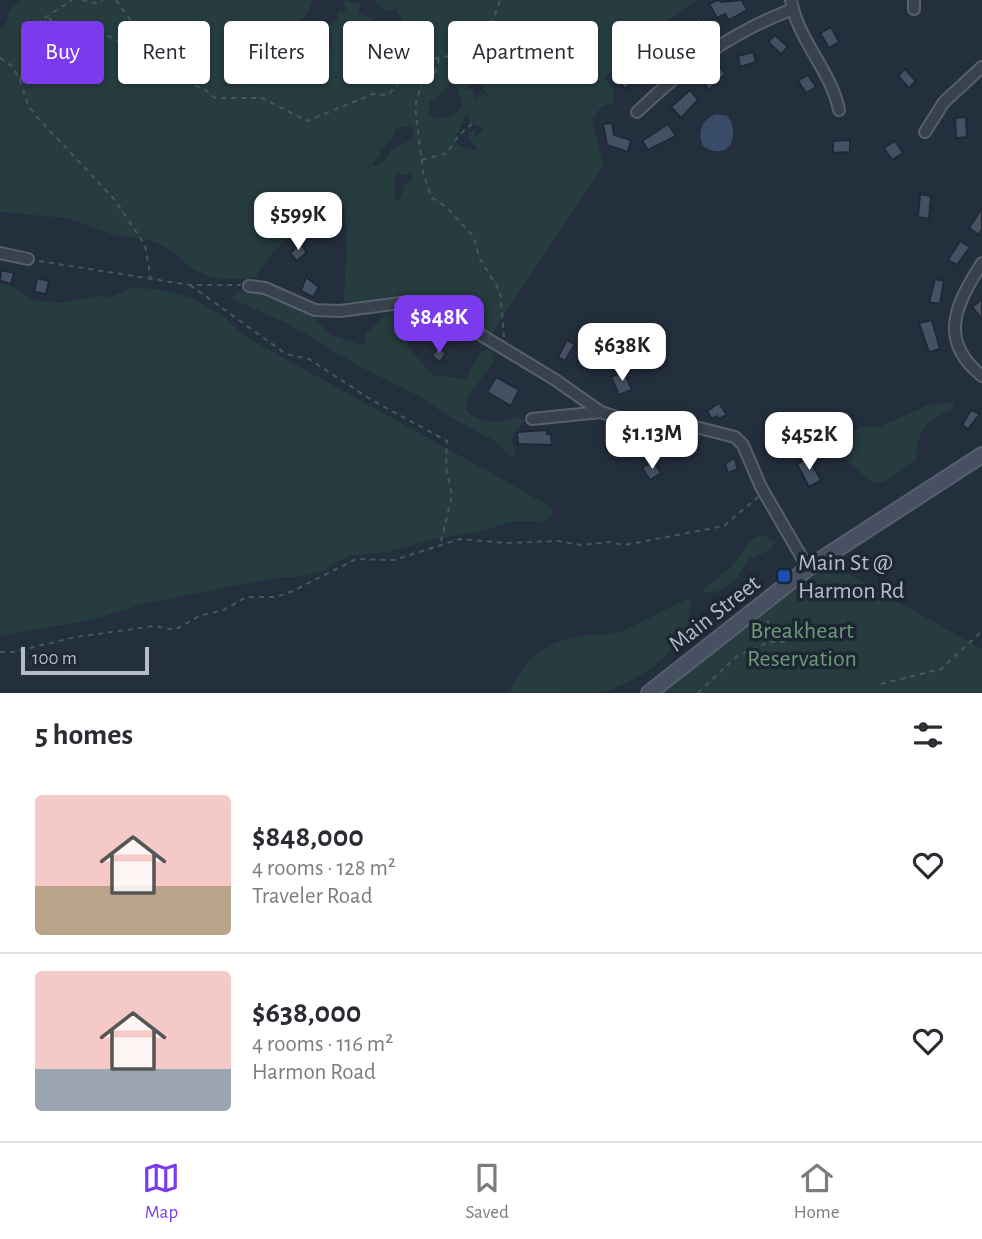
<!DOCTYPE html>
<html lang="en">
<head>
<meta charset="utf-8">
<style>
	body { margin:0; font-family:"Alegreya Sans",sans-serif; background:#f7f7f7; color:#2b2b33; height:100vh; display:flex; flex-direction:column; font-size:26px; white-space:nowrap }
	* { box-sizing:border-box; margin:0 }
	p { font-size:23px; color:#7c7c81 }
	.icon { flex:none; width:38px; height:38px; fill:none; stroke:currentColor; stroke-width:2; stroke-linecap:round; stroke-linejoin:round }
	.map { position:relative; height:693px; overflow:hidden }
	.drawer { display:flex; flex-direction:column; background:#fff; flex:1 }
	.drawer>* { flex:none }
	.banner { position:absolute; left:21px; top:21px; width:942px; height:63px; display:flex; gap:14px }
	.scale { position:absolute; left:21px; bottom:18px; width:128px; box-sizing:border-box; padding-left:7px; border:4px solid #b4bcc9; border-top:0; font-size:19px; line-height:24px; white-space:nowrap; color:#b4bcc9; -webkit-text-stroke:5px #1d2633; paint-order:stroke }
	.price { position:absolute; translate:-50% -60px; padding:0 16px; border-radius:14px; background:#fff; color:#222; font-size:23px; line-height:46px; filter:drop-shadow(0 2px 4px #0008) }
	.price::after { content:''; position:absolute; left:50%; top:42px; width:21px; height:16px; margin-left:-10px; background:inherit; clip-path:polygon(0 0,100% 0,50% 100%) }
	.price.selected { background:#7c3aed; color:#fff }
	ul { padding:0; list-style:none }
	li { display:flex; align-items:center; gap:21px; height:175px; padding:0 35px }
	li+li { border-top:2px solid #e1e1e2 }
	li span { display:grid; place-items:center; flex:none; width:196px; height:140px; border-radius:7px; color:#555 }
	li>.icon { margin-inline-start:auto }
	span .icon { width:84px; height:84px; fill:#fffc; stroke-width:1 }
	li b { font-size:30px }
	h2 { display:flex; justify-content:space-between; align-items:center; height:84px; padding:0 35px; font-size:30px }
	.chip { padding:0 24px; border-radius:7px; background:#fff; box-shadow:0 2px 5px #0004; font-size:24px; line-height:63px }
	.chip.selected { background:#7c3aed; color:#fff }
	.menu { display:flex; justify-content:space-around; align-items:center; height:98px; border-top:2px solid #e1e1e2; background:#fff; font-size:19px; color:#7c7c81 }
	.menu a { display:grid; justify-items:center; gap:4px }
	.menu .selected { color:#7c3aed }
	.map>svg:first-child { display:block }
</style>
</head>
<body>
<div class="map">
<svg width="982" height="693" viewBox="0 0 982 693">
	<rect width="100%" height="100%" fill="#242f3e"/>
	<g fill="#263c3f" fill-rule="evenodd">
		<path d="M 21,0 L 313,0 L 309,11 L 296,24 L 304,27 L 302,34 L 308,39 L 309,46 L 325,54 L 332,47 L 329,25 L 338,19 L 337,12 L 346,11 L 344,0 L 361,4 L 358,13 L 372,18 L 371,24 L 381,37 L 390,28 L 399,30 L 403,22 L 396,9 L 384,11 L 375,0 L 698,0 L 635,41 L 605,78 L 612,87 L 614,102 L 601,107 L 592,120 L 604,165 L 491,335 C 464,318 437,294 403,295 C 384,296 364,304 344,301 L 347,236 L 344,208 L 337,209 L 298,227 L 272,253 L 256,276 L 244,279 L 213,278 L 194,270 L 166,247 L 149,240 L 117,236 L 65,218 L 0,212 L 0,29 L 4,27 L 10,9 ZM 255,25 L 263,60 L 267,63 L 262,67 L 263,74 L 254,74 L 254,84 L 250,85 L 246,81 L 242,69 L 228,66 L 227,62 L 236,57 L 248,64 L 256,63 L 255,48 L 243,50 L 237,42 ZM 479,82 L 488,96 L 483,94 L 473,100 L 474,91 L 468,88 L 471,83 L 476,85 ZM 450,85 L 456,86 L 463,106 L 453,115 L 435,119 L 428,112 L 430,100 L 436,99 ZM 467,114 L 470,115 L 469,122 L 484,129 L 477,137 L 473,135 L 476,130 L 469,132 L 469,140 L 476,146 L 476,151 L 459,146 L 454,140 ZM 407,126 L 414,128 L 413,139 L 391,150 L 383,163 L 374,166 L 372,163 L 381,155 L 379,151 L 390,141 L 397,128 ZM 413,172 L 411,181 L 404,185 L 401,198 L 395,201 L 394,180 L 397,174 L 406,175 Z"/>
		<path d="M 0,284 L 10,285 L 32,300 L 61,303 L 96,296 L 111,297 L 131,288 L 158,289 L 191,298 L 222,315 L 246,337 L 527,493 L 550,507 L 553,514 L 544,522 L 515,521 L 474,533 L 432,539 L 389,552 L 350,555 L 320,572 L 297,577 L 275,578 L 143,604 L 96,619 L 0,636 Z"/>
		<path d="M 236,292 L 260,294 L 313,316 L 329,334 L 361,345 L 366,342 L 366,333 C 387,315 383,309 414,311 L 418,321 L 407,347 L 433,375 L 465,379 L 481,352 L 492,349 L 493,362 L 468,397 L 465,408 C 475,425 501,423 516,417 L 524,421 L 511,439 L 517,457 L 509,455 L 498,443 L 443,413 L 421,397 L 355,364 L 290,325 L 232,299 Z"/>
		<path d="M 952,402 L 955,404 L 953,408 C 926,423 917,428 916,460 L 884,482 L 871,482 L 844,457 L 854,432 L 860,427 L 879,427 L 928,405 Z"/>
		<path d="M 762,535 L 775,541 L 772,549 L 749,559 L 736,579 L 718,591 L 709,593 L 701,591 L 731,567 L 751,540 Z"/>
		<path d="M 829,563 L 982,649 L 982,693 L 665,693 L 735,634 Z"/>
		<path d="M 691,598 C 690,608 690,619 685,629 C 672,659 631,685 601,692 C 576,693 536,693 510,693 C 526,652 552,638 597,634 C 606,634 615,635 623,631 C 646,621 667,607 691,598 Z"/>
	</g>
	<path fill="#394c67" d="M 716,114 L 728,116 C 741,138 728,162 703,146 C 697,133 702,119 716,114 Z"/>
	<g fill="#455162" stroke="#1f2835" stroke-width="2">
		<path d="M 718,0 L 721,2 L 742,0 L 747,10 L 729,20 L 725,14 L 717,18 L 709,4 Z"/>
		<path d="M 699,18 L 709,30 L 691,45 L 681,33 Z"/>
		<path d="M 831,27 L 839,42 L 829,48 L 820,33 Z"/>
		<path d="M 775,35 L 788,47 L 781,54 L 768,42 Z"/>
		<path d="M 673,45 L 680,54 L 674,60 L 671,56 L 659,66 L 651,56 L 663,46 L 667,51 Z"/>
		<path d="M 753,52 L 756,62 L 740,67 L 738,56 Z"/>
		<path d="M 637,63 L 643,71 L 625,89 L 616,77 Z"/>
		<path d="M 719,66 L 725,74 L 709,90 L 702,81 Z"/>
		<path d="M 905,69 L 916,81 L 909,88 L 898,76 Z"/>
		<path d="M 808,75 L 816,87 L 806,93 L 798,81 Z"/>
		<path d="M 690,90 L 698,100 L 681,118 L 671,107 Z"/>
		<path d="M 966,117 L 967,137 L 956,138 L 955,118 Z"/>
		<path d="M 612,123 L 614,135 L 631,140 L 628,152 L 607,145 L 603,124 Z"/>
		<path d="M 668,124 L 676,136 L 648,150 L 642,141 Z"/>
		<path d="M 850,140 L 850,152 L 833,153 L 833,141 Z"/>
		<path d="M 895,141 L 903,153 L 892,160 L 884,148 Z"/>
		<path d="M 920,194 L 931,196 L 929,219 L 918,217 Z"/>
		<path d="M 982,208 L 982,229 L 979,235 L 969,228 Z"/>
		<path d="M 960,241 L 970,247 L 957,265 L 948,260 Z"/>
		<path d="M 300,244 L 307,252 L 297,261 L 290,253 Z"/>
		<path d="M 1,270 L 14,273 L 11,284 L 0,281 Z"/>
		<path d="M 306,277 L 319,287 L 313,297 L 301,291 Z"/>
		<path d="M 37,278 L 49,281 L 46,294 L 34,292 Z"/>
		<path d="M 935,279 L 944,281 L 940,304 L 929,302 Z"/>
		<path d="M 982,299 L 982,319 L 972,307 Z"/>
		<path d="M 932,320 L 940,349 L 929,352 L 919,323 Z"/>
		<path d="M 434,326 L 447,331 L 437,346 L 423,336 L 428,328 L 432,330 Z"/>
		<path d="M 567,340 L 575,344 L 565,361 L 558,357 Z"/>
		<path d="M 438,348 L 446,353 L 440,362 L 432,356 Z"/>
		<path d="M 624,371 L 632,390 L 619,395 L 611,377 Z"/>
		<path d="M 496,377 L 519,390 L 511,406 L 487,392 Z"/>
		<path d="M 719,403 L 727,415 L 719,419 L 717,416 L 712,419 L 707,411 Z"/>
		<path d="M 971,410 L 980,414 L 968,429 L 962,425 Z"/>
		<path d="M 547,430 L 547,434 L 551,434 L 552,445 L 518,444 L 517,432 Z"/>
		<path d="M 683,440 L 698,440 L 698,453 L 682,452 Z"/>
		<path d="M 734,458 L 738,469 L 728,473 L 725,464 Z"/>
		<path d="M 808,458 L 821,480 L 809,487 L 797,464 Z"/>
		<path d="M 653,461 L 661,473 L 650,480 L 642,468 Z"/>
	</g>
	<g fill="none" stroke-linecap="round" stroke-linejoin="round">
		<defs>
			<g id="street">
				<path d="M 791,0 C 798,41 831,70 839,110"/>
				<path d="M 914,0 L 914,9"/>
				<path d="M 637,112 C 684,67 732,32 793,9"/>
				<path d="M 925,132 L 944,102 L 982,67"/>
				<path d="M 0,253 L 28,259"/>
				<path d="M 982,263 C 956,304 937,340 982,376"/>
				<path d="M 249,286 L 265,288 L 315,310 L 340,311 L 408,302 L 433,306 L 554,379 L 601,412 L 625,420 L 692,426 L 735,437 L 743,445 L 761,487 L 808,568"/>
				<path d="M 532,419 L 601,412"/>
			</g>
			<path id="secondary" d="M 649,693 L 808,568 L 982,455"/>
		</defs>
		<use href="#street" stroke="#565f6c" stroke-width="14"/>
		<use href="#secondary" stroke="#565f6c" stroke-width="18"/>
		<g stroke="#44595c" stroke-width="2" stroke-dasharray="5 5" stroke-linecap="butt">
			<path d="M 82,0 L 95,3 L 103,0"/>
			<path d="M 116,0 L 134,25 L 130,44 L 132,50 L 149,55 L 189,84 L 203,88 L 215,98 L 262,98 L 307,121 L 373,94 L 388,95 L 418,61 L 463,54 L 472,48 L 491,26 L 500,0"/>
			<path d="M 49,18 L 62,34 L 74,35 L 81,29 L 92,28 L 129,46"/>
			<path d="M 0,58 L 12,66 L 20,80 L 34,25 L 72,0"/>
			<path d="M 439,59 L 435,73 L 423,79 L 415,106 L 423,172 L 431,197 L 445,206 L 473,236 L 480,259 L 500,291 L 504,337"/>
			<path d="M 20,80 L 28,105 L 37,117 L 114,199 L 145,245 L 151,280"/>
			<path d="M 422,160 L 447,153 L 459,135 L 472,124"/>
			<path d="M 39,261 L 190,285 L 241,285"/>
			<path d="M 190,285 L 286,354 L 309,359 L 370,399 L 447,441 L 446,467 L 452,496 L 441,541"/>
			<path d="M 768,620 L 769,641"/>
			<path d="M 0,652 L 13,652 L 76,637 L 155,626 L 175,630 L 199,616 L 224,610 L 246,597 L 276,597 L 293,591 L 356,559 L 394,560 L 460,539 L 506,543 L 558,541 L 581,545 L 608,542 L 625,545 L 724,526 L 758,497"/>
			<path d="M 881,684 L 941,669 L 982,631"/>
			<path d="M 698,693 L 737,656 L 769,642 L 786,642 L 796,635"/>
		</g>
		<use href="#street" stroke="#38414e" stroke-width="10"/>
		<use href="#secondary" stroke="#465061" stroke-width="14"/>
	</g>
	<rect fill="#1a4fb4" stroke="#1d2633" stroke-width="2.5" x="777" y="569" width="14" height="14" rx="3.5"/>
	<g text-anchor="middle" stroke-width="7" stroke-linejoin="round" paint-order="stroke">
		<g font-size="24" fill="#b4bcc9" stroke="#1d2633" text-anchor="start">
			<text x="798" y="570">Main St @<tspan x="798" dy="28">Harmon Rd</tspan></text>
		</g>
		<g font-size="24" fill="#b4bcc9" stroke="#1d2633">
			<text transform="translate(714 613) rotate(-38)" y="8">Main Street</text>
		</g>
		<g font-size="24" fill="#6b9a76" stroke="#1d2633">
			<text x="802" y="638">Breakheart<tspan x="802" dy="28">Reservation</tspan></text>
		</g>
	</g>
</svg>
<div class="scale">100 m</div>
<b class="price" style="left:298px;top:252px">$599K</b>
<b class="price selected" style="left:439px;top:355px">$848K</b>
<b class="price" style="left:622px;top:383px">$638K</b>
<b class="price" style="left:652px;top:471px">$1.13M</b>
<b class="price" style="left:809px;top:472px">$452K</b>
<div class="banner">
<a class="chip selected">Buy</a>
<a class="chip">Rent</a>
<a class="chip">Filters</a>
<a class="chip">New</a>
<a class="chip">Apartment</a>
<a class="chip">House</a>
</div>
</div>
<section class="drawer">
<h2>5 homes<svg class="icon" aria-label="filters" viewBox="0 0 24 24"><path d="M4 7h16M4 17h16"/><circle cx="9" cy="7" r="2"/><circle cx="15" cy="17" r="2"/></svg></h2>
<ul>
<li><span style="background:linear-gradient(#f6c9c9 65%,#b9a48a 0)"><svg class="icon" aria-label="home" viewBox="0 0 24 24"><path d="M3 11l9-7 9 7M6 9v11h12V9"/></svg></span><div><b>$848,000</b><p>4 rooms · 128 m²</p><p>Traveler Road</p></div><svg class="icon" aria-label="heart" viewBox="0 0 24 24"><path d="M12 20l-8-8c-3-5 5-10 8-4 3-6 11-1 8 4z"/></svg></li>
<li><span style="background:linear-gradient(#f6c9c9 70%,#9aa5b1 0)"><svg class="icon" aria-label="home" viewBox="0 0 24 24"><path d="M3 11l9-7 9 7M6 9v11h12V9"/></svg></span><div><b>$638,000</b><p>4 rooms · 116 m²</p><p>Harmon Road</p></div><svg class="icon" aria-label="heart" viewBox="0 0 24 24"><path d="M12 20l-8-8c-3-5 5-10 8-4 3-6 11-1 8 4z"/></svg></li>
</ul>
</section>
<nav class="menu">
<a class="selected"><svg class="icon" aria-label="map" viewBox="0 0 24 24"><path d="M3 6l6-2 6 2 6-2v14l-6 2-6-2-6 2zM9 4v14M15 6v14"/></svg>Map</a>
<a><svg class="icon" aria-label="saved" viewBox="0 0 24 24"><path d="M7 4h10v16l-5-4-5 4z"/></svg>Saved</a>
<a><svg class="icon" aria-label="home" viewBox="0 0 24 24"><path d="M3 11l9-7 9 7M6 9v11h12V9"/></svg>Home</a>
</nav>
</body>
</html>
